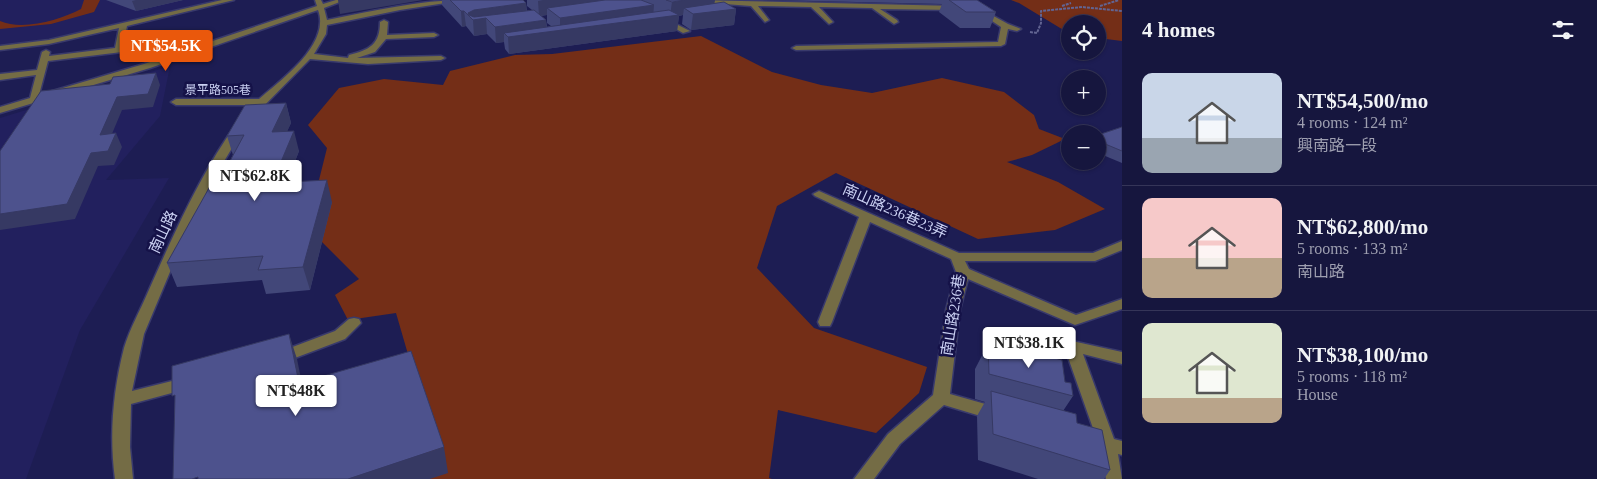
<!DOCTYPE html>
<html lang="en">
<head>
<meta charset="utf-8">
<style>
	body { margin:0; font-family:"Times New Roman","Noto Sans TC",serif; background:#232349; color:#f1f3f6; height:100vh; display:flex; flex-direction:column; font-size:19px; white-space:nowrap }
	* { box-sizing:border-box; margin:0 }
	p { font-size:16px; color:#9e9fb0 }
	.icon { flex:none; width:28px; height:28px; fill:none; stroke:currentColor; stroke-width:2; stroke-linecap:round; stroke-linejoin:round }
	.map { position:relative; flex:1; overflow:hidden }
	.panel { display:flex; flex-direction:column; background:#16163e; width:475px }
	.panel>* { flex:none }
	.tools { position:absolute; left:1061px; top:15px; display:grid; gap:10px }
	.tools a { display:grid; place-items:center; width:45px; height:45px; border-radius:50%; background:#16163e; box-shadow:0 1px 4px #0004,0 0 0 1px #353558; font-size:25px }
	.price { position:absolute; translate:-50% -42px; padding:0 11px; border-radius:5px; background:#fff; color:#222; font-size:16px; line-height:32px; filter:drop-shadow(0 1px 2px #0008) }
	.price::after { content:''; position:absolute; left:50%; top:30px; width:15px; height:11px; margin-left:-8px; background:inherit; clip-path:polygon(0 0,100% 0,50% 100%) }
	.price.current { background:#ea580c; color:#fff }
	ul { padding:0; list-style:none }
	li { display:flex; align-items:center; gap:15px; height:125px; padding:0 20px }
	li+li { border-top:1px solid #353558 }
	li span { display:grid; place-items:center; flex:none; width:140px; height:100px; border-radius:10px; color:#555 }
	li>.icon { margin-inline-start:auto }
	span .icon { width:60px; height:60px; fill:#fffc; stroke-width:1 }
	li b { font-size:21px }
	h2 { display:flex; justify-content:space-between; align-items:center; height:60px; padding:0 20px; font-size:21px }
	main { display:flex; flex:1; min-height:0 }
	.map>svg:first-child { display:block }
</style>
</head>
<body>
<main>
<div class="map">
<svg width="1122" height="479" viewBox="0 0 1122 479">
	<rect width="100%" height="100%" fill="#1d1d53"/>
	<g fill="#22205e">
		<path d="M 0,0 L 215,0 L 101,29 L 0,47 Z"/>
		<path d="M 170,66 L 160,116 L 106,180 L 169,178 L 80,330 L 26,479 L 0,479 L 0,118 Z"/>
	</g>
	<g fill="#742e17">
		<path d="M 84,0 L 100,0 L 94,12 L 51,24 L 0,29 L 0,21 C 23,31 60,20 81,9 Z"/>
		<path d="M 1011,0 L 1122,0 L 1122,41 L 1098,38 L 1098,24 L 1070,24 L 1070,34 L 1019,3 Z"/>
		<path d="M 701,36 L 772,72 L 821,85 L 872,93 L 942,78 L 1004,92 L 1034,115 L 1039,129 L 1065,139 L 1032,155 L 1007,162 L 1058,182 L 1105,209 L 1055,230 L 978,239 L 836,173 L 777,206 L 757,268 L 814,328 L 927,367 L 919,393 L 876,433 L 778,410 L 769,478 L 772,479 L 428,479 L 421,399 L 396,313 L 348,320 L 335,295 L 359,279 L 313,233 L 315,196 L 327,148 L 308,125 L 339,88 L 384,79 L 443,85 L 450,71 L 515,55 L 552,54 Z"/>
	</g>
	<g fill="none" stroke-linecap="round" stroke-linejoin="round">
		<defs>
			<g id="minor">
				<path d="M 222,0 L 234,0 L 127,26 L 122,52 L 48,61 L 39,95 L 144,64 L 317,6 L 315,0 L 321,0 L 323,4 L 336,0 L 345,0 L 324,8 L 327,20 C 373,11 419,0 465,0 L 400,10 L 327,25 L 326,34 L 314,54 L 348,58 L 349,55 C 370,50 380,44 380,22 L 384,20 L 388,22 L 387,35 L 434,33 L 438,35 L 434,37 L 386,39 L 375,52 L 357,58 L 441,56 L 445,58 L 441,60 L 368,64 L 310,59 L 247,123 L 211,183 L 180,248 L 144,334 L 132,391 L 188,377 L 194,379 L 196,383 L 194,387 L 131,404 L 130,447 L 133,479 L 115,479 C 109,435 113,391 124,348 C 130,328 140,311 148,292 C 169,245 190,197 217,153 C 228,136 238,119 253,105 L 176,105 L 171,102 L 176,99 L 259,99 C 281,80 331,44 318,10 L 150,68 L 0,113 L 0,107 L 30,98 L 36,75 L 0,80 L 0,74 L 37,70 L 42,52 L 46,50 L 50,52 L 49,56 L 115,48 L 119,28 L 49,44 L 0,50 L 0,46 L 49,40 Z"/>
				<path d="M 695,0 L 957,6 L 960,8 L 957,10 L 880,9 L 897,20 L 898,22 L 894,24 L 872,8 L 819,7 L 833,22 L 829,24 L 811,7 L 758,6 L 769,20 L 765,22 L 751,6 L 698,2 Z"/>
				<path d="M 979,8 L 1008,24 L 1021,29 L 1017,31 L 1008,29 L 1005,44 L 1001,46 L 796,50 L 792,48 L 796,46 L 998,42 L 1001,27 L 977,11 L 977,9 Z"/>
				<path d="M 662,19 L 666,19 L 690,31 L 683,33 L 662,21 Z"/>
				<path d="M 819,191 L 959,253 L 1093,253 L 1122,241 L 1122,250 L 1095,261 L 965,261 L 969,269 L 1076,315 L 1122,299 L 1122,309 L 1075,325 L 968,279 L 960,310 L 950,394 L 1003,409 L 1005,414 L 1003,419 L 997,421 L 944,405 L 900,444 L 874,479 L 854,479 L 888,434 L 933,395 L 946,310 L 956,272 L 951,259 L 870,222 L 832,322 L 830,326 L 820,326 L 818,322 L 859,217 L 815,196 L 813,194 Z"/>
				<path d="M 354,318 L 359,319 L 361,323 L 345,339 L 279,364 L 274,362 L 271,358 L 274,354 L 335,331 L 349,319 Z"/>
				<path d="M 1072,341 L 1122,352 L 1122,364 L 1083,354 L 1114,439 L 1122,441 L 1122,455 L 1118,454 L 1122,479 L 1106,479 L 1099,449 L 1082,444 L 1079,439 L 1082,434 L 1088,432 L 1095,434 L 1064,346 L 1067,342 Z"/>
			</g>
		</defs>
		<use href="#minor" stroke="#393a6c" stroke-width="3"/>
		<g stroke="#626492" stroke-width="2" stroke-dasharray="3 1" stroke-linecap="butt">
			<path d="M 1062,6 L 1071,3"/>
			<path d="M 1100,6 L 1119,0"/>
			<path d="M 1030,32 L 1037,33 L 1041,23 L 1041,11 L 1082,7 L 1122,11"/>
		</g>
		<use href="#minor" fill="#746c45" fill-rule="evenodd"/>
	</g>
	<g fill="#424779" fill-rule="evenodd">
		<path d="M 106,0 L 183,0 L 136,11 Z"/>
		<path d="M 442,0 L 523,0 L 526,3 L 527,11 L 532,10 L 527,6 L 527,0 L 715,0 L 714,3 L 736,9 L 734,25 L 691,30 L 682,24 L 683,15 L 679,16 L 677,31 L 509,54 L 505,49 L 504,42 L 496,43 L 487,34 L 474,36 L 466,26 L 462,27 L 442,5 ZM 547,15 L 547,23 L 551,26 L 547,27 L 546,20 L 541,16 Z"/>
		<path d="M 770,0 L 977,0 L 996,12 L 990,28 L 960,28 L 939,12 L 942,4 Z"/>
		<path d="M 286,103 L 291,123 L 287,131 L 299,151 L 287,182 L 332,202 L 310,290 L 266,294 L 262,280 L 177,287 L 167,263 L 216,187 L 233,155 L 227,136 Z"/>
		<path d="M 1122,127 L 1122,163 L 1098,153 L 1098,135 Z"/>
		<path d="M 988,344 L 1012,350 L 1014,347 L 1065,382 L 1073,396 L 1063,411 L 1077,423 L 1110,470 L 1104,479 L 1038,479 L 978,460 L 977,416 L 985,402 L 975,399 L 975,369 Z"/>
	</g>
	<g fill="#363963">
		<path d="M 136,0 L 183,0 L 136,11 L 132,1 Z"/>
		<path d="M 338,0 L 423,0 L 340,14 Z"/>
		<path d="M 543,0 L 630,0 L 547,8 L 547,15 L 539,16 L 538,1 Z"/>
		<path d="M 685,0 L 715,0 L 713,11 L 736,9 L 734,25 L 691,30 L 693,14 L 684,8 L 683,15 L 679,16 L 677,31 L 509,54 L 508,37 L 504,33 L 504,42 L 496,43 L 495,27 L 546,20 L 547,32 L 560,30 L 560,18 L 654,5 L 653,18 L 670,16 L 672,2 Z"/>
		<path d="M 526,3 L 527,18 L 486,18 L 487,34 L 474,36 L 473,20 L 468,15 L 468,13 L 474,10 Z"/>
		<path d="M 461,11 L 464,11 L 466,26 L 462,27 Z"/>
		<path d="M 156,73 L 160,85 L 153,107 L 122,110 L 106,148 L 100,135 L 117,97 Z"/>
		<path d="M 286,103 L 291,123 L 278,152 L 272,132 Z"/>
		<path d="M 294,131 L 299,151 L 278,205 L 272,183 Z"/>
		<path d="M 116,133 L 122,147 L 114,165 L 98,166 L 75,219 L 0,230 L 0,214 L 91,153 Z"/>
		<path d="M 327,180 L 332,202 L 310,290 L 303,267 Z"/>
		<path d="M 289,334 L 297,359 L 307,408 L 299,383 Z"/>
		<path d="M 444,447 L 448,473 L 430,479 L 348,479 Z"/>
	</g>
	<g fill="#4d528d" stroke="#363963">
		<path d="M 450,0 L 523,0 L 526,3 L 474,10 L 468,13 L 469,15 L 474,17 L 534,10 L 546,20 L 495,27 L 486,18 L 473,20 L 464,11 L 461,11 Z"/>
		<path d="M 605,0 L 641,0 L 654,5 L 560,18 L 547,8 Z"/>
		<path d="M 666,0 L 685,0 L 672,2 Z"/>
		<path d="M 949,0 L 977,0 L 996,12 L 966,12 Z"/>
		<path d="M 724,2 L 736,9 L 693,14 L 684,8 Z"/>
		<path d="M 669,10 L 679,15 L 508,37 L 504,33 Z"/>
		<path d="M 156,73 L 148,94 L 117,97 L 100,135 L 116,133 L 108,151 L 91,153 L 67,204 L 0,214 L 0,151 L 41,91 L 110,84 L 113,77 Z"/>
		<path d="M 286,103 L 272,132 L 294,131 L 272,183 L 327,180 L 303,267 L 258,270 L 263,256 L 167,263 L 209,188 L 216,187 L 244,135 L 227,136 L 245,105 Z"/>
		<path d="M 1122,127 L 1122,151 L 1098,141 L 1098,135 Z"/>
		<path d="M 289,334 L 299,383 L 411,351 L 444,447 L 348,479 L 198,479 L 198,477 L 192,479 L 173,479 L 175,395 L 172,396 L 172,366 Z"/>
		<path d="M 988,344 L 1014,351 L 1014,347 L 1062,360 L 1065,382 L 1071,383 L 1073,396 L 989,374 Z"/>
		<path d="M 991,391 L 1076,414 L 1077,423 L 1102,430 L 1110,470 L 993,434 Z"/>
	</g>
	<g text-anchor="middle" stroke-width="5" stroke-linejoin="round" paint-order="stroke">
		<g font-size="12" fill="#cad0f2" stroke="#151248">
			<text x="218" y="94">景平路505巷</text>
		</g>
		<g font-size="15" fill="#cad0f2" stroke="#151248">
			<text transform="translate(895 211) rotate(24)" y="5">南山路236巷23弄</text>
			<text transform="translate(163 232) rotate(-65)" y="5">南山路</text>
			<text transform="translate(953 315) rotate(-81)" y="5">南山路236巷</text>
		</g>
	</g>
</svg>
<div class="tools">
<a><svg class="icon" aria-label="locate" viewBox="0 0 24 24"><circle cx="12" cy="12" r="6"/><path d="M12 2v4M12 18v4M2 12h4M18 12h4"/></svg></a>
<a>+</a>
<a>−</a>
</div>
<b class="price current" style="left:166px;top:72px">NT$54.5K</b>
<b class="price" style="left:255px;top:202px">NT$62.8K</b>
<b class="price" style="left:1029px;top:369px">NT$38.1K</b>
<b class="price" style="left:296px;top:417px">NT$48K</b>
</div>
<section class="panel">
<h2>4 homes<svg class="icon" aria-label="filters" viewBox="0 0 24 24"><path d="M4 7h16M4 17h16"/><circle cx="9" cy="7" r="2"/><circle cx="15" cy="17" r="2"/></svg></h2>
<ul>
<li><span style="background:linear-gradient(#c9d6e8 65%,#9aa5b1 0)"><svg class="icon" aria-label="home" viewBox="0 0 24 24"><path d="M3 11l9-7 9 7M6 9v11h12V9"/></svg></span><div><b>NT$54,500/mo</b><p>4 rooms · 124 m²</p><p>興南路一段</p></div></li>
<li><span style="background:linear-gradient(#f6c9c9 60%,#b9a48a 0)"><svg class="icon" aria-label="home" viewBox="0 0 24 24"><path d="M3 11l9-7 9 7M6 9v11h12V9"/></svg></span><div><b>NT$62,800/mo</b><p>5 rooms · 133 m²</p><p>南山路</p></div></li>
<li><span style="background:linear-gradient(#dfe7d0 75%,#b9a48a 0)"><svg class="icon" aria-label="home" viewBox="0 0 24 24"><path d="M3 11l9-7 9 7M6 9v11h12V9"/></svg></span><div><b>NT$38,100/mo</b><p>5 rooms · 118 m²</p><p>House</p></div></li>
</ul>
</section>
</main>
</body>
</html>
